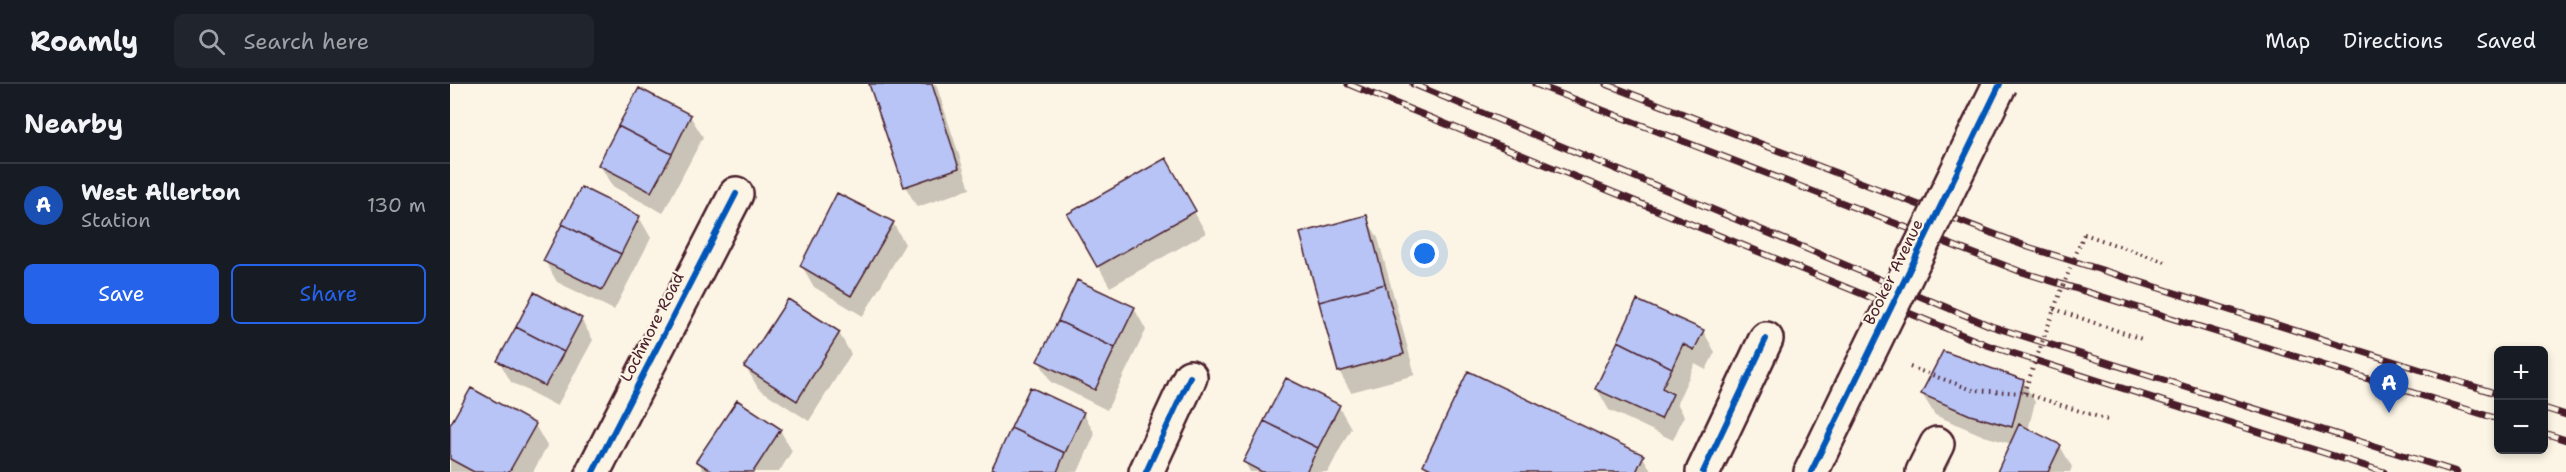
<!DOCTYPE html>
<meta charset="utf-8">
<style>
:root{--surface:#171b24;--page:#20242c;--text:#f1f3f6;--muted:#9ea1a6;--line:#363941;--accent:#2563eb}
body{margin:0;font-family:"Shantell Sans",sans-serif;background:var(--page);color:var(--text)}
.controls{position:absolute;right:18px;bottom:18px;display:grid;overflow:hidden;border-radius:9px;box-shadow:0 3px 9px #0003}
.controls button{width:54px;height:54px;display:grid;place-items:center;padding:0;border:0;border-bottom:2px solid var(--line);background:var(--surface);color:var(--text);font:30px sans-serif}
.you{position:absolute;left:975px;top:170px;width:21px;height:21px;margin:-15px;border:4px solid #fff;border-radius:50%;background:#1a73e8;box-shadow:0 0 0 9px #1a73e833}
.badge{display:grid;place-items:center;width:39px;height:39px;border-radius:50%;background:var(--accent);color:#fff;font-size:20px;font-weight:700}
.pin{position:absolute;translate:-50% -50px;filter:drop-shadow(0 2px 3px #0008)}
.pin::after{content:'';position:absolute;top:32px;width:21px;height:18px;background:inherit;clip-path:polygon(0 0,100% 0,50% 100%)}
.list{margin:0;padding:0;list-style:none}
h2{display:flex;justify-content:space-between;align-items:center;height:78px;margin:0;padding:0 24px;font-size:26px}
h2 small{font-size:20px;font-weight:400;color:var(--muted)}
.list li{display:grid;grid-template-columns:39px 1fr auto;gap:18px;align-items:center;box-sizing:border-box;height:84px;padding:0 24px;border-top:2px solid var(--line)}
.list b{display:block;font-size:22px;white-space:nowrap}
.list p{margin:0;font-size:20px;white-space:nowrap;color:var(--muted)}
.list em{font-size:20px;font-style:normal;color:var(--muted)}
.actions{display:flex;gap:12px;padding:18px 24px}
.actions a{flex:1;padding:14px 0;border:2px solid var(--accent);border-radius:9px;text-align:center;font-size:21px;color:var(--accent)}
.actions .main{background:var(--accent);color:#fff}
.icon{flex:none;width:33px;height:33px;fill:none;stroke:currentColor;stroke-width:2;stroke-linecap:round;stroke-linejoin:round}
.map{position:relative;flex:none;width:2116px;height:388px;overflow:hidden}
header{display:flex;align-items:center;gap:36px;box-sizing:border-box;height:84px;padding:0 30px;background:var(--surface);border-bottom:2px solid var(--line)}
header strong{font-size:28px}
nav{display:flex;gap:33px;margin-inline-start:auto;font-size:21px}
.search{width:420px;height:54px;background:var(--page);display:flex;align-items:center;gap:15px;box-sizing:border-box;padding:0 21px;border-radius:9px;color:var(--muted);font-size:22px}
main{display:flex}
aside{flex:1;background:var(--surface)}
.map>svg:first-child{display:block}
.shadow{fill:#0003}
.building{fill:#b7c4f5;stroke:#4a1f2b;stroke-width:1.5}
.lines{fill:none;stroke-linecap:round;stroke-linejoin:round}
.street-casing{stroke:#4a1f2b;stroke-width:38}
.path{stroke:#4a1f2b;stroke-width:4;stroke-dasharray:1.5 4.5;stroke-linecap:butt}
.street{stroke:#fcf5e5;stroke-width:33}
.rail-casing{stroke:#4a1f2b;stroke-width:7}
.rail{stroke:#fcf5e5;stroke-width:4.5;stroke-dasharray:14;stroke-linecap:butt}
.street-bridge-casing{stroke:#4a1f2b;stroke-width:38;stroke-linecap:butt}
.path-bridge{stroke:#4a1f2b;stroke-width:4;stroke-dasharray:1.5 4.5;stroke-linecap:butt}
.street-bridge{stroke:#fcf5e5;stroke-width:33}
.cycleway-casing{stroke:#fcf5e5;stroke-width:10}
.cycleway{stroke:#0057b8;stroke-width:6}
.labels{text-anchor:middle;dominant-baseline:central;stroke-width:4.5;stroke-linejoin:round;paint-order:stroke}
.street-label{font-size:16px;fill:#4a1f2b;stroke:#fcf5e5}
</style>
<header>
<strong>Roamly</strong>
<div class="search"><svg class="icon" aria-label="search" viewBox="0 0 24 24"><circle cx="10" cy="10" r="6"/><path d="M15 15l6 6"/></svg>Search here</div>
<nav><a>Map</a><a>Directions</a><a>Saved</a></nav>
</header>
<main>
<aside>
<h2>Nearby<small></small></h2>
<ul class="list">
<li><span class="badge" style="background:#1a4fb4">A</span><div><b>West Allerton</b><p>Station</p></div><em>130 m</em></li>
</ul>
<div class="actions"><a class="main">Save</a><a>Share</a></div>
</aside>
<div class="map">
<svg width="2116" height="388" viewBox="0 0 2116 388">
<rect width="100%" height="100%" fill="#fcf5e5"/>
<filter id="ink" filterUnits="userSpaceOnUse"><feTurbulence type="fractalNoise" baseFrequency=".0167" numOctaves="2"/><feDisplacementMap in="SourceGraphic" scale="12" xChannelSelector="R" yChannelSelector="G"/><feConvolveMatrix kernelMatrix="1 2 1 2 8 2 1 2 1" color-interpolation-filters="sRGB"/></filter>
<g filter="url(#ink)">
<path class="shadow" d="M421,0H486L520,105L467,123L455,102Z
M240,32L253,53L213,129L162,102L150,81Z
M715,76L756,149L660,203L619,131Z
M189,133L201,154L164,226L107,198L95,177Z
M916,133L928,154L965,291L901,308L889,287Z
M443,139L455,160L413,232L364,203L352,182Z
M684,224L696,246L657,326L601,298L589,277Z
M131,235L143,256L107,322L61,298L49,277Z
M1253,247L1265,268L1256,286L1245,280L1227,319L1234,332L1223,356L1159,326L1147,305Z
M389,249L401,270L359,337L308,304L296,283Z
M1573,297L1585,318L1578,346L1610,362L1622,383L1620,388H1548L1562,360L1534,352L1485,331L1472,310Z
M889,323L901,344L878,388H800L795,378Z
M633,329L645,350L628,388H545L543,384Z
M85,341L97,362L83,388H0V344Z
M330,346L342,367L329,388H254L248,377Z
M1193,373L1202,388H978L974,381Z"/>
<path class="building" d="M419,0H482L509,84L454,103Z
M189,4L241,31L222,70L168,42Z
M168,42L222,70L201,108L148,81Z
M716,74L746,127L647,183L617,130Z
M131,103L190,132L171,170L112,140Z
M387,109L444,138L401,212L350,182Z
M917,131L935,200L869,218L850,149Z
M112,140L171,170L152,206L93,177Z
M627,196L685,223L665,264L608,237Z
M935,200L954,270L888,288L869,218Z
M84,208L132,234L114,268L66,243Z
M338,215L390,248L347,317L294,283Z
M1187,216L1254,246L1244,266L1233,260L1222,284L1168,257Z
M608,237L665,264L645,306L587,277Z
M66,243L114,268L95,302L47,277Z
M1168,257L1222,284L1212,304L1223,310L1211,335L1145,305Z
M1493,267L1574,296L1562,343L1520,331L1471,310Z
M1018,287L1194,371L1186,388H987L973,381Z
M836,294L890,321L868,364L814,337Z
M580,303L634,328L615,369L561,344Z
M21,304L86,340L59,388H24L0,375V341Z
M287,316L331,345L303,388H263L246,377Z
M814,337L868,364L856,388H812L793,378Z
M1569,340L1611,361L1598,388H1547Z
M561,344L615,369L607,388H549L542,384Z"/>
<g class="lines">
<g class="street-casing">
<path id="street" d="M143,388L286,110
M696,388L740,293
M1253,388L1316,255
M1361,388L1403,301
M1473,388L1487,360"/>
</g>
<path class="path" d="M1634,150L1718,179
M1604,225L1692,255
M1460,283L1523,306L1574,309L1658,336"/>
<use href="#street" class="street"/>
<g class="rail-casing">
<path id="rail" d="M898,0L1537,261L1934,388
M963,0L1541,242L2007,388
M1085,0L1569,187L2048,335
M1156,0L1578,163L2048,310
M2094,324L2116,331
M2094,349L2116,356"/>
</g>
<use href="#rail" class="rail"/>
<g class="street-bridge-casing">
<path id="street-bridge" d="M1403,301L1550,0"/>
</g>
<path class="path-bridge" d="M1574,309L1607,217L1634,150"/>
<use href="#street-bridge" class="street-bridge"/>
<g class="cycleway-casing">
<path id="cycleway" d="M143,388L286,110
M696,388L740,293
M1253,388L1316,255
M1361,388L1550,0"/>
</g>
<use href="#cycleway" class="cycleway"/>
</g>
</g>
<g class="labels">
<g class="street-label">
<text transform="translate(1443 188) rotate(-64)">Booker Avenue</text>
<text transform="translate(202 243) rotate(-63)">Lochmore Road</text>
</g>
</g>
</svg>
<div class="controls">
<button>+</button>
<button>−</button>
</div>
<div class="you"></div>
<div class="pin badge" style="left:1939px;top:329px;background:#1a4fb4">A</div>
</div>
</main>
